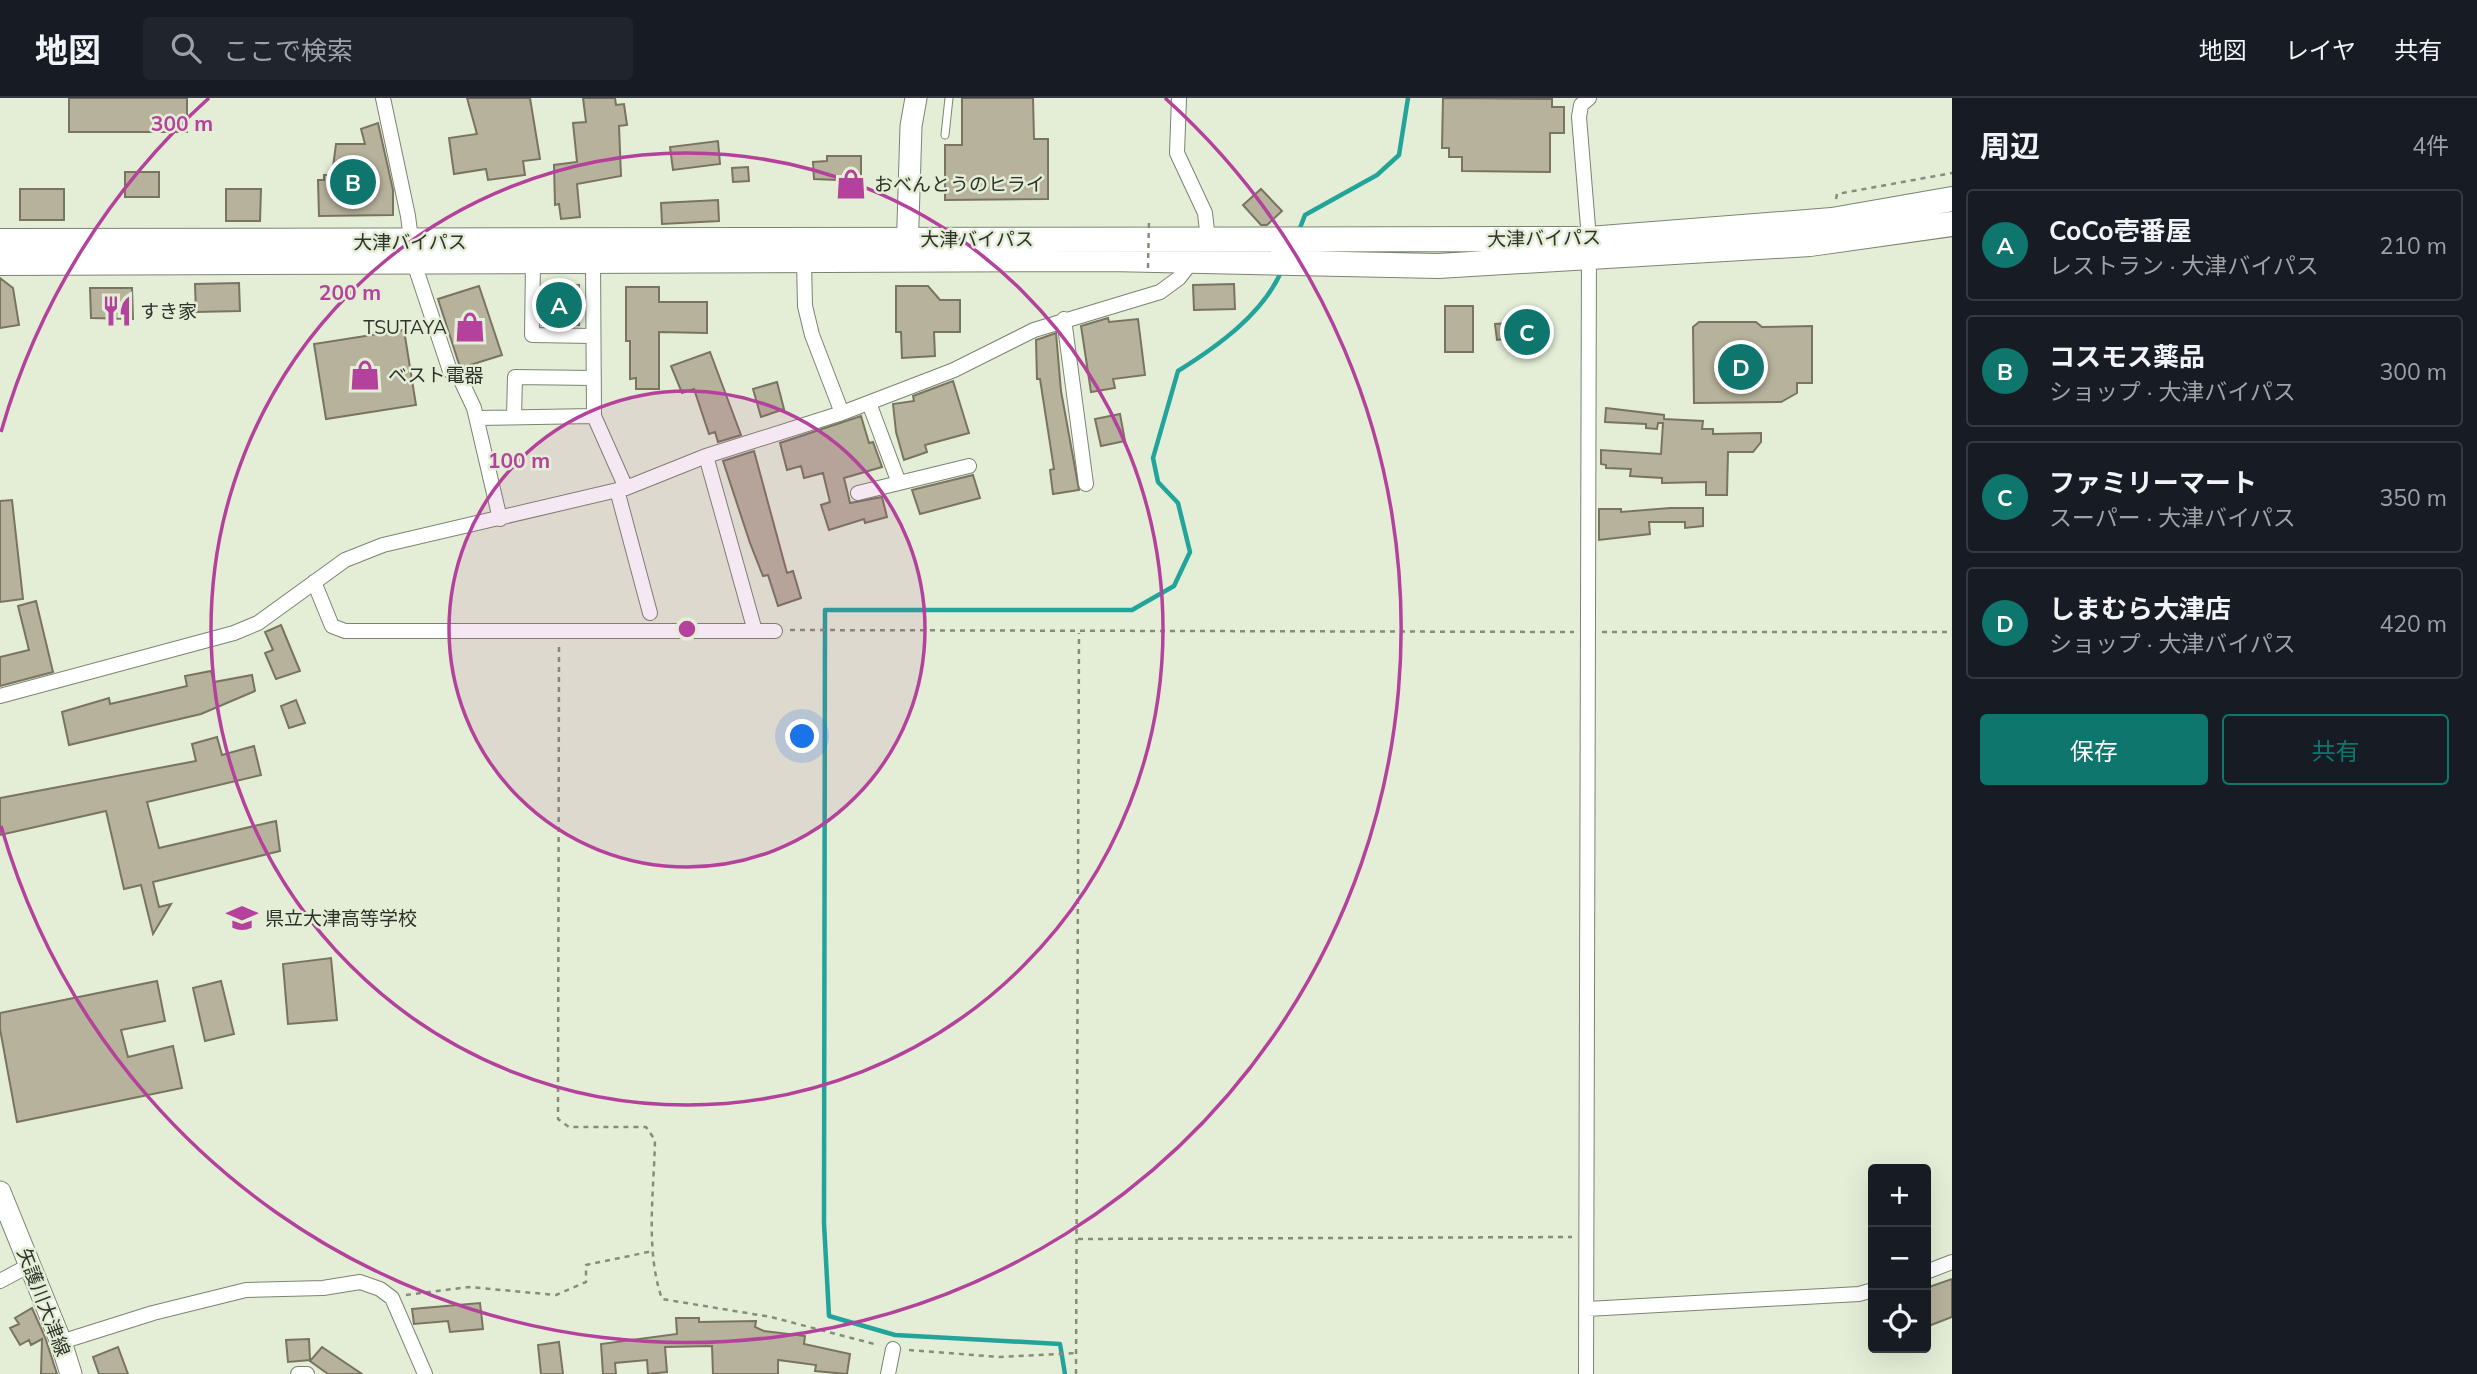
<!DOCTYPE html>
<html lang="ja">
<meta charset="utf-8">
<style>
:root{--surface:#171b24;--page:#20242c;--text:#f1f3f6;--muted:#9ea1a6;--line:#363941;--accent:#0f766e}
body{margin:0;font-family:Mulish,"Noto Sans JP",sans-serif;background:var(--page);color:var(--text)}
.controls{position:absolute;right:21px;bottom:21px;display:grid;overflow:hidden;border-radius:7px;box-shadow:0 7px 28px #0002}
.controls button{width:63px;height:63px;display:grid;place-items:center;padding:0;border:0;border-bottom:2px solid var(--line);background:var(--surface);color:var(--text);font:35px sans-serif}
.you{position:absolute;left:803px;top:639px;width:24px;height:24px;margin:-18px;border:5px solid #fff;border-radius:50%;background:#1a73e8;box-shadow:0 0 0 10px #1a73e833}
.badge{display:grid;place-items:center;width:46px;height:46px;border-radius:50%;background:var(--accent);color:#fff;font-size:23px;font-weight:700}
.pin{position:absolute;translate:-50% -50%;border:4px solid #fff;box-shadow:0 2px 7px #0006}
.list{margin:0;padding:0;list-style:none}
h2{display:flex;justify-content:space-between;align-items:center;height:91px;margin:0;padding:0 28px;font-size:30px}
h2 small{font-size:23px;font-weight:400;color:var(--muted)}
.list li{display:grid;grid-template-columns:46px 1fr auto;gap:21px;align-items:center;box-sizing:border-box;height:112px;margin:0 14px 14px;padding:0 14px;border:2px solid var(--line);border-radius:7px}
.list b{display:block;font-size:26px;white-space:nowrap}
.list p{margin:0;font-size:23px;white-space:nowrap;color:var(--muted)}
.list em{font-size:23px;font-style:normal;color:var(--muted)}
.actions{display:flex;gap:14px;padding:21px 28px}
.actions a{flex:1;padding:16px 0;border:2px solid var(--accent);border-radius:7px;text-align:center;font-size:24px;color:var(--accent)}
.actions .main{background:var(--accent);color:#fff}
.icon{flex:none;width:38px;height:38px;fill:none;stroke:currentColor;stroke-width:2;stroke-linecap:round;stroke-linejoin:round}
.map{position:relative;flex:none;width:1952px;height:1276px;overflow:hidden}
header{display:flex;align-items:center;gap:42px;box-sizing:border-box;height:98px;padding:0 35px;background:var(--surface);border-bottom:2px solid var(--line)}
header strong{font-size:33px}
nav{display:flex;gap:38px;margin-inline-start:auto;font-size:24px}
.search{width:490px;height:63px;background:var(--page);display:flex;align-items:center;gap:18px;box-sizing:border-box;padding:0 24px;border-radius:7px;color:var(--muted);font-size:26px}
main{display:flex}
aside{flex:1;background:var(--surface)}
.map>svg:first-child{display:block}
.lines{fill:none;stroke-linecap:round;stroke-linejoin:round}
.stream{stroke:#23a49b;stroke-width:4.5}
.building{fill:#b7b29b;stroke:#79745f;stroke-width:2}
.service-casing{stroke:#7b8470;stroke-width:9}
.minor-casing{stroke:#7b8470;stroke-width:16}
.secondary-casing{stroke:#7b8470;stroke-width:23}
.trunk-casing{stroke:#7b8470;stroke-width:26}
.path{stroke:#858c7c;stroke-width:2.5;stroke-dasharray:5 5;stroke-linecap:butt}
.service{stroke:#fff;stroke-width:7}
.minor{stroke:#fff;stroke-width:14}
.secondary{stroke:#fff;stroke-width:21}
.trunk{stroke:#fff;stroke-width:24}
.path-bridge{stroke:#858c7c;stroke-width:2.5;stroke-dasharray:5 5;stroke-linecap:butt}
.ring{fill:none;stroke:#b4419b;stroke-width:3.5}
.labels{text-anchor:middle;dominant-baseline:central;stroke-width:5;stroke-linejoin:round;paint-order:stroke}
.poi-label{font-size:19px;fill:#2e3229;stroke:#e4eed7;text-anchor:start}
.street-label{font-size:19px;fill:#2e3229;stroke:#e4eed7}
.centre{fill:#b4419b;stroke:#e4eed7;stroke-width:3.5}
.ring-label{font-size:21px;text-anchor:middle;font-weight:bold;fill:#b4419b;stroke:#e4eed7;stroke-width:5;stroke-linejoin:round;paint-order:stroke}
</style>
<header>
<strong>地図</strong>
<div class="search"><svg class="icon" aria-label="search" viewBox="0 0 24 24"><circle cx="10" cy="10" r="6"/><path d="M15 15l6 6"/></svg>ここで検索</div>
<nav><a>地図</a><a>レイヤ</a><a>共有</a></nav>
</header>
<main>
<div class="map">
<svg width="1952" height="1276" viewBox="0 0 1952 1276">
<rect width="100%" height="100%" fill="#e4eed7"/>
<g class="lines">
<path class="stream" d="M1298,135L1305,117L1377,77L1399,57L1408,0
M1065,1276L1060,1246L895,1237L829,1218L824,1125L825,512H1132L1174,488L1190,454L1178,405L1158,384L1153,360L1178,273C1218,248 1263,216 1282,172"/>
</g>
<path class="building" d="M69,0H187V34H69Z
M467,0H530L540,61L523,63L525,77L488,82L486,71L454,76L449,40L477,36Z
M583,0H615L616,7L624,6L627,27L619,28L621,78L577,86L580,119L561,121L559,106L555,107L554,67L577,64L573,25L586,24Z
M962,0H1033L1034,41H1048V101L945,102V47H962Z
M1443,0L1552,1V9H1564V35H1550V74L1462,73V59H1449V50H1442Z
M378,25L393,92V117L319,118L318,82H324V77H332L336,46H365L361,31Z
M718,43L720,66L673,72L670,49Z
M827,58H861V83L814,81L813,64L827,63Z
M748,69L749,83L733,84L732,70Z
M125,74H159V99H125Z
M20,91H64V122H20Z
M226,91H261L260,123H226Z
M1261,91L1282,113L1267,127H1261L1243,107Z
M718,102L719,123L662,126L661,105Z
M0,180L13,190L19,227L0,230Z
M239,185L240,213L196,214L195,186Z
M1234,186L1235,211L1194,212L1193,187Z
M579,187V227H542V188Z
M479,188L502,257L464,269L459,266L438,201Z
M896,188H928L940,202H960V234H934L935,258L902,260L901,234H896Z
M626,189H659V204H707V235L659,234V291H636V280L630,281V243H626Z
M90,190H132L133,221L91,220Z
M1445,208H1473V254H1445Z
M1108,220L1109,224L1138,221L1145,277L1113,281L1115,290L1091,294L1081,228Z
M1699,224H1756L1762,229L1812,228V285H1797V295L1781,304L1694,305L1693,229Z
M1511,225L1513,240L1497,242L1495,226Z
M404,232L416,307L326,321L314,246Z
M1056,235L1061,293L1079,392L1053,396L1050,372L1054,371L1040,281H1037L1036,242Z
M710,254L741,337L718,344L715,334L709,336L694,291L682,295L671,268Z
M953,283L969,335L925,347L927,354L904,362L896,334L893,306L914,303L913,298Z
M777,284L784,311L761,319L753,291Z
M1606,310L1664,317V321L1703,323L1702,331H1713V336L1761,335V344L1753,354H1728L1727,397H1706V384L1662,385V380L1630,378L1631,371L1606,370V367L1601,366V352L1661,356L1663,325H1658L1657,331L1646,330V326L1605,324Z
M1120,316L1125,343L1101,348L1095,321Z
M861,318L869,345L873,344L882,369L844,380L850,405L882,399L887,419L865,425L864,421L829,432L821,407L830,404L823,375L804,380L801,368L787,372L780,345Z
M754,353L787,475L793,473L801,500L778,508L768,477L763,478L750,445L723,363Z
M973,377L980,400L920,416L912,392Z
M12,402L23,501L0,504V403Z
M1670,410H1703V428L1685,430V424H1649L1650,436L1599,442V411H1621V414Z
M36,503L53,574L0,588V559L29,552L18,508Z
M281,527L300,573L276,581L265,555L273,552L265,534Z
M211,573L214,584L252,577L255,593L201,616L69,647L62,614L109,600L110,606L187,588L185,578Z
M296,602L305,625L289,630L281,608Z
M217,639L222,657L254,648L261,677L147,704L159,750L276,723L280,753L153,784L159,809L171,806L153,836L141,787L124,791L106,713L0,737V700L196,663L192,646Z
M331,860L337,922L288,926L283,866Z
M157,883L165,923L121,932L128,959L173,948L182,990L17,1024L0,931V915Z
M221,883L234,936L205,943L193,890Z
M1952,1181V1219L1926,1229V1190Z
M480,1205L483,1231L450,1234L448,1223L414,1226L412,1211Z
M32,1210L45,1239L57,1276H41L42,1241L31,1247L29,1242L20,1247L10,1230L19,1226L15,1220Z
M676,1220H699V1224L756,1223L755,1229L764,1233L805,1238L804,1246L850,1256L847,1276L815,1273L816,1267L778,1262V1276H713L712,1248L665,1249L667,1274L648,1276L647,1262L615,1265L616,1276H603L601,1246L677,1236Z
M309,1241L310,1262L288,1264L286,1242Z
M559,1244L563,1276H541L538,1247Z
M118,1249L128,1276H99L93,1259Z
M322,1249L362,1276H328L310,1263Z"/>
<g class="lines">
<g class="service-casing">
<path id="service" d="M945,37L949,0"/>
</g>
<g class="minor-casing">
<path id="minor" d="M383,0L408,118L414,165L450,273L458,276L474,310L500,421
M1179,0L1177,55L1205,115L1208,142L1205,145
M804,163L805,208L812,237L842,315
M533,164L532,237L593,238
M593,164L594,318
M1064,221L1086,386
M869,305L899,385L969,368
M514,319L515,279L594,280
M477,320L594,318L626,390
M706,358L755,533
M617,392L650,515
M858,395L899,385
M314,484L332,528L345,533H775
M0,598L234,535L258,525L345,462L383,447L626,390L706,358L842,315L954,272L1034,232L1160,194L1179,180L1193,162
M1926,1174L1952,1164
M0,1183L30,1167
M1587,1211L1859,1196L1873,1192
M61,1244L153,1215L246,1192L323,1190L360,1184L380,1191L392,1200L425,1276
M298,1276H307
M888,1276L893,1251
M1586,1276L1589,141L1579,19L1581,7L1589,0"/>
</g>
<g class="secondary-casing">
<path id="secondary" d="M907,158L911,28L916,0
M0,1094L61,1244L71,1276"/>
</g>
<g class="trunk-casing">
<path id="trunk" d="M0,143L1589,141L1832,122L1952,101
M0,165L1109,161L1438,168L1810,146L1952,126"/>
</g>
<path class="path" d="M1836,101L1837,96L1952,75
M790,532L1574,534
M1602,534H1952
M559,549L558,1021L569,1029H646L655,1042C654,1093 645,1152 662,1201L771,1219L878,1247
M1078,1141L1572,1139
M406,1197L469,1189L556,1197L586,1184V1167L653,1153
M909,1252L999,1259L1076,1255
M1076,1276L1079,535"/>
<use href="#service" class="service"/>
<use href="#minor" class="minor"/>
<use href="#secondary" class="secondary"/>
<use href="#trunk" class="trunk"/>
<path class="path-bridge" d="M1148,170L1149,121"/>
</g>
<circle cx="687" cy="531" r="238" fill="#b4419b" fill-opacity=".12"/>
<g class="ring">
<circle cx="687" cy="531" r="238"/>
<circle cx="687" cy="531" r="476"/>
<path d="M1 334A714 714 0 0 1 209 0M1165 0A714 714 0 1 1 1 728"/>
</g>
<defs>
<g id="shop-bare" transform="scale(2.415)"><path d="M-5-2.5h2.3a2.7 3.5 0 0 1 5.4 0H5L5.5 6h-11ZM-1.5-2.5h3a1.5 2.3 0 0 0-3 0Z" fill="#b4419b" stroke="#e4eed7" stroke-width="2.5" paint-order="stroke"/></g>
<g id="restaurant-bare" transform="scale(2.415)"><path d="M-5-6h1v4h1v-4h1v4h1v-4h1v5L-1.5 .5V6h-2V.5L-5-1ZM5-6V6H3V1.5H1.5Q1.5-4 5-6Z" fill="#b4419b" stroke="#e4eed7" stroke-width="2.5" paint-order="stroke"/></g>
<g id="school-bare" transform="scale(2.415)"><path d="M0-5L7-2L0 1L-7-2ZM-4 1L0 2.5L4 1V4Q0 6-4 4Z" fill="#b4419b" stroke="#e4eed7" stroke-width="2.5" paint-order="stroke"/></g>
</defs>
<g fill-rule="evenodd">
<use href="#shop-bare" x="851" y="86"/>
<use href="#restaurant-bare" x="117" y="213"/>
<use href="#shop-bare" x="470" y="229"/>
<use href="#shop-bare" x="365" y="277"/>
<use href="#school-bare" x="242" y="820"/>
</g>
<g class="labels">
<g class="poi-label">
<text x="874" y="86">おべんとうのヒライ</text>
<text x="140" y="213">すき家</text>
<text x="447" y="229" text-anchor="end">TSUTAYA</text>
<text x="388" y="277">ベスト電器</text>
<text x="265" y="820">県立大津高等学校</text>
</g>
<g class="street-label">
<text transform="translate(1544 140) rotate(-1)">大津バイパス</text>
<text x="977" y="141">大津バイパス</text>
<text x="410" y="144">大津バイパス</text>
<text transform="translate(44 1204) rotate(69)">矢護川大津線</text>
</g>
</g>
<circle cx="687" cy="531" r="10" class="centre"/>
<g class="ring-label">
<text x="182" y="33">300 m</text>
<text x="350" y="202">200 m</text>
<text x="519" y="370">100 m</text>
</g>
</svg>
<div class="controls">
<button>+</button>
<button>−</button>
<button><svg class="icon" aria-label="locate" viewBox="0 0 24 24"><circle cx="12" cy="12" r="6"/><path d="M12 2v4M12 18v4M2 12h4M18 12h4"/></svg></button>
</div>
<div class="you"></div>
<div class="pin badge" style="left:559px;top:207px">A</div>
<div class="pin badge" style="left:353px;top:84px">B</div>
<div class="pin badge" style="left:1527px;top:234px">C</div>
<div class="pin badge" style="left:1741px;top:269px">D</div>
</div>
<aside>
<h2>周辺<small>4件</small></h2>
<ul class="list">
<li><span class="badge">A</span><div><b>CoCo壱番屋</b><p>レストラン · 大津バイパス</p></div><em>210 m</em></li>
<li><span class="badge">B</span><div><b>コスモス薬品</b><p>ショップ · 大津バイパス</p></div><em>300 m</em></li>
<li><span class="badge">C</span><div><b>ファミリーマート</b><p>スーパー · 大津バイパス</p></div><em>350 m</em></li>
<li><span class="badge">D</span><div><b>しまむら大津店</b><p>ショップ · 大津バイパス</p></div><em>420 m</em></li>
</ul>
<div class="actions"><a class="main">保存</a><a>共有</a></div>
</aside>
</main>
